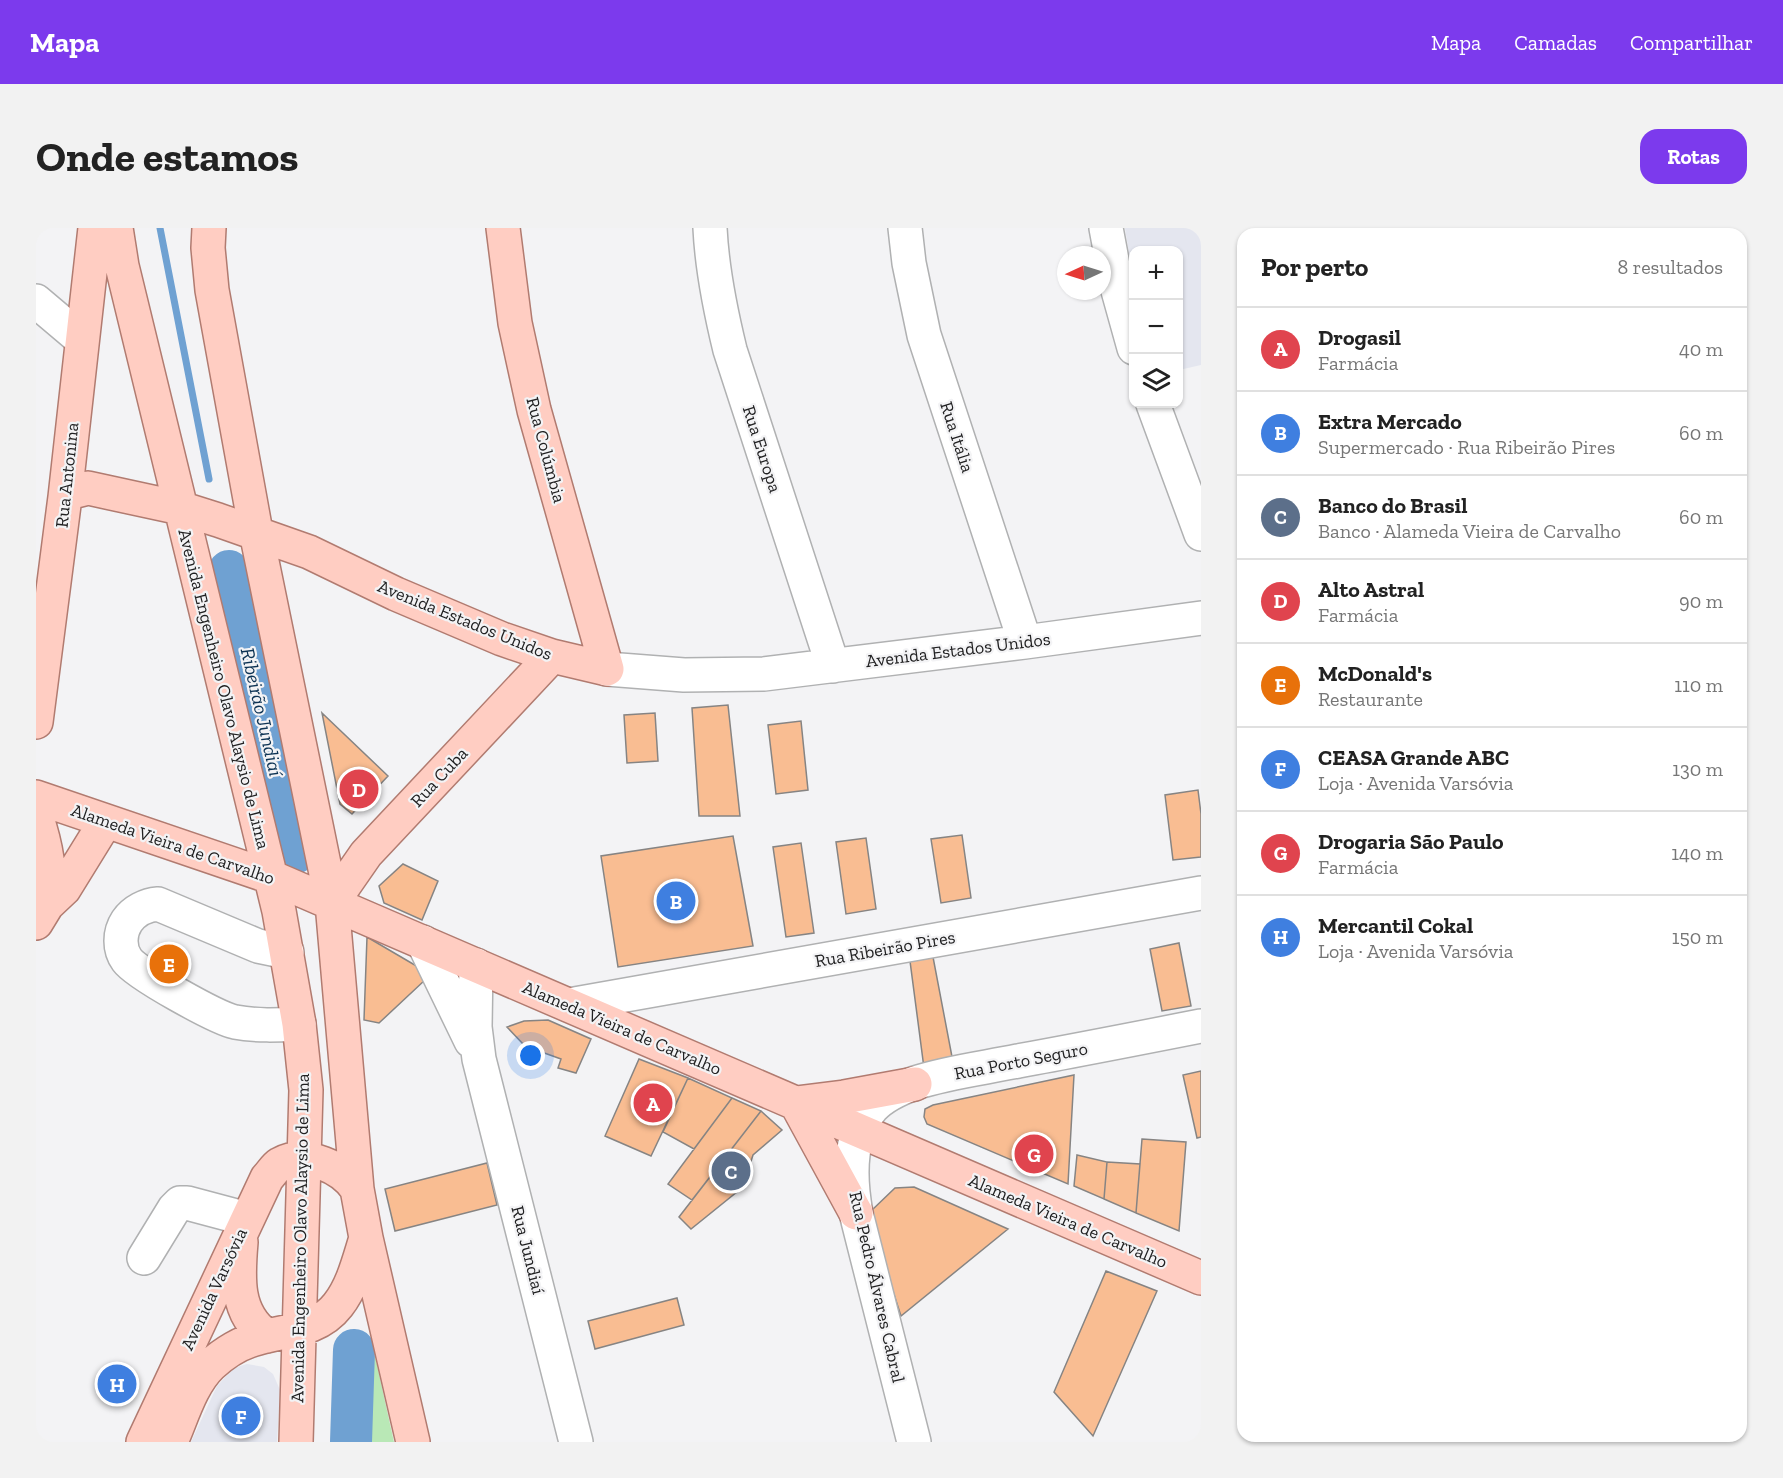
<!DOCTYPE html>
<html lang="pt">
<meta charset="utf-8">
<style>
:root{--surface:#fff;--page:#f2f2f2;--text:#222;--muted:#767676;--line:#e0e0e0;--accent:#7c3aed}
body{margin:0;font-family:"Zilla Slab",serif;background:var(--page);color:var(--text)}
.controls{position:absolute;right:18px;top:18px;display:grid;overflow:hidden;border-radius:12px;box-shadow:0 2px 4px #0004}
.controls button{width:54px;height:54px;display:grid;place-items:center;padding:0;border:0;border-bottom:2px solid var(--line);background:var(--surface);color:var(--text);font:30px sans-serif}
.compass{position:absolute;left:1021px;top:18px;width:54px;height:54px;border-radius:50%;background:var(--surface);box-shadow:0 2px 4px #0004;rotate:266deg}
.you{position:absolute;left:495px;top:828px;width:21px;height:21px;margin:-15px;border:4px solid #fff;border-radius:50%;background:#1a73e8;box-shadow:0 0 0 9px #1a73e833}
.badge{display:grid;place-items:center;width:39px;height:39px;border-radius:50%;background:var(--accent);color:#fff;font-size:20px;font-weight:700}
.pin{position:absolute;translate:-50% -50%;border:3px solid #fff;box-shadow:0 2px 6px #0006}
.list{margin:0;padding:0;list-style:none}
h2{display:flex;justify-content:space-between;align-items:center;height:78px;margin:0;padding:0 24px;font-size:26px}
h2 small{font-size:20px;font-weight:400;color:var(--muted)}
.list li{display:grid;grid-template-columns:39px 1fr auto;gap:18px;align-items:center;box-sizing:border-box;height:84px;padding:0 24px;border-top:2px solid var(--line)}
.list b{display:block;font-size:22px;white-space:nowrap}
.list p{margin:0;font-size:20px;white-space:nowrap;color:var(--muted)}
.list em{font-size:20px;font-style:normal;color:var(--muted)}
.icon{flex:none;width:33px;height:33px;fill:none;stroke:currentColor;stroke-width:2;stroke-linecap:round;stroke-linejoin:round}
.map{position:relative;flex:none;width:1165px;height:1214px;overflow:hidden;border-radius:18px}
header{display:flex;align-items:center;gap:36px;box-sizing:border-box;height:84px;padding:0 30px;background:var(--accent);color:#fff}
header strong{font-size:28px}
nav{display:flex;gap:33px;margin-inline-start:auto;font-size:21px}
.intro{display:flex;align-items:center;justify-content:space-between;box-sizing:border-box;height:144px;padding:0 36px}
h1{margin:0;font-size:42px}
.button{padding:15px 27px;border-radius:18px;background:var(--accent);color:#fff;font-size:21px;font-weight:700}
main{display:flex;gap:36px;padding:0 36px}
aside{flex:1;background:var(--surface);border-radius:18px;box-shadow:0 2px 4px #0004}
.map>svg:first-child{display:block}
.built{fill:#e4e6ef}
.green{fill:#b9e8b6}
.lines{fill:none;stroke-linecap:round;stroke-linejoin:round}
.stream{stroke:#6fa1d2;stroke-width:7}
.river{stroke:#6fa1d2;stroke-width:42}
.building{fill:#f9bd92;stroke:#868483;stroke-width:1.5}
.minor-casing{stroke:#b0b1b2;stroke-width:36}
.major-casing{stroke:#b17b70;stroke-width:36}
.minor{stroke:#fff;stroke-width:33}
.major{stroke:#ffcdc2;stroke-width:33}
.labels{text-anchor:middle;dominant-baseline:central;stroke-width:4.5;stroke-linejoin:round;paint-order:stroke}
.street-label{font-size:18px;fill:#212122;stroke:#f3f3f5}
.water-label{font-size:20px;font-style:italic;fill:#0d3354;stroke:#f3f3f5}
</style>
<header>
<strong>Mapa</strong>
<nav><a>Mapa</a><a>Camadas</a><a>Compartilhar</a></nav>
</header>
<div class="intro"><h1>Onde estamos</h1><a class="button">Rotas</a></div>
<main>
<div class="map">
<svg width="1165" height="1214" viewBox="0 0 1165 1214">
<rect width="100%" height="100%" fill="#f3f3f5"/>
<path class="built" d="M1089,0H1165V137L1143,142L1142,22H1098L1097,51Z
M211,1136L228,1139L237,1146L244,1162L241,1214H155L181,1158L198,1140Z"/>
<path class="green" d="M339,1128L358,1214H326L330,1131Z"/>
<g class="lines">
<path class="stream" d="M124,0L173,251"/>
<path class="river" d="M193,343L259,625
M315,1214L318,1122"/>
</g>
<path class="building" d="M692,477L704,588H663L656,480Z
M286,485L352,548L316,586L304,576Z
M619,485L622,533L591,535L588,487Z
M765,493L772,562L740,566L732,497Z
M1162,562L1165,586V629L1137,632L1129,567Z
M926,607L935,670L905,675L895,611Z
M697,608L717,718L582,739L565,628Z
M830,610L840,681L810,686L800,614Z
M765,615L778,705L750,709L737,619Z
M367,636L402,653L386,692L348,675L343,658Z
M331,709L389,743V752L343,795L328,792Z
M1143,715L1155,778L1126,783L1114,721Z
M897,729L917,834L888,840L874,733Z
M512,792L555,811L540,845L522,840L525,831L489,818L471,799L488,793Z
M603,831L652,850L615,928L569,908Z
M1165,843V909L1161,910L1147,847Z
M1038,847L1032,956L891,896L888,889L889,881L897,877Z
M652,850L696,870L658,921L627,904Z
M696,870L725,883L656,972L632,956Z
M725,883L746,902L717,927L707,959L655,1001L643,989Z
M1106,911L1150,914L1143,1003L1100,985Z
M1041,927L1071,934L1068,971L1038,958Z
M1071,934L1104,936L1100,985L1068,971Z
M451,935L461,977L359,1003L349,961Z
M878,959L972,1001L865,1088L835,996L836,982L859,960Z
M1070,1043L1121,1063L1057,1208L1018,1164Z
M641,1070L648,1097L559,1121L552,1093Z"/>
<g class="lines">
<g class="minor-casing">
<path id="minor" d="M674,0C676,42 684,81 694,122L797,438
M869,0L873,35L888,107L989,414
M1070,0L1081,59L1098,120
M0,73L45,111
M1117,176L1165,306
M571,441L648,447L728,446L989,414L1165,390
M387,714L435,813
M251,724L222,718L122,676C110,677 98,683 91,693C83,705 83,721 91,732C101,746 181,790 199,794C220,798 242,797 263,796
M440,737L439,799L443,831L540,1214
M533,777L1165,665
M108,1030L138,981L144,975H151L211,991
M878,1214L820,985C814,952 812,908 836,880C846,869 865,860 879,855C912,844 948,840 982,833C1043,822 1104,810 1165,798"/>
</g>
<g class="major-casing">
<path id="major" d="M80,0L86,38L243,683L263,796L270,862L260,1214
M173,0L172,20L176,62L220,304L296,675L321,961L330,1010L377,1214
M29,269L36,264L52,260L144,280L182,292L273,324L360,366L466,411L516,428L571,441L498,182L479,95L467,0
M0,494L29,269L59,0
M0,569L235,649L1165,1050
M0,587C10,617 16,646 11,677
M296,675L330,626L516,428
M0,695L11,677L28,661L70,593
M820,985L760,875L808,869L879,856
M205,1014C202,1049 199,1086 231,1108
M107,1214L231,950C235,946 239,939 244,936C270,922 307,940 321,961
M135,1214C146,1189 155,1156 175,1137C188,1125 206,1114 223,1110C251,1102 282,1103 302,1077C317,1058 323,1032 330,1010"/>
</g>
<use href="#minor" class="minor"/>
<use href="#major" class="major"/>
</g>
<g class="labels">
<g class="street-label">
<text transform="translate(921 209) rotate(72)">Rua Itália</text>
<text transform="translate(726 221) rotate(72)">Rua Europa</text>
<text transform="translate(510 222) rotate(75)">Rua Colúmbia</text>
<text transform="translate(31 247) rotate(-84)">Rua Antonina</text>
<text transform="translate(429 392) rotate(22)">Avenida Estados Unidos</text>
<text transform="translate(922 422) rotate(-7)">Avenida Estados Unidos</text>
<text transform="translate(188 461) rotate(76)">Avenida Engenheiro Olavo Alaysio de Lima</text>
<text transform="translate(403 549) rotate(-47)">Rua Cuba</text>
<text transform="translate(137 616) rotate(19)">Alameda Vieira de Carvalho</text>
<text transform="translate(849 721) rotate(-10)">Rua Ribeirão Pires</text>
<text transform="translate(586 800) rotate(23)">Alameda Vieira de Carvalho</text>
<text transform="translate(985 833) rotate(-11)">Rua Porto Seguro</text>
<text transform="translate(1032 993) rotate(23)">Alameda Vieira de Carvalho</text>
<text transform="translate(264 1010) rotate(-89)">Avenida Engenheiro Olavo Alaysio de Lima</text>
<text transform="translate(492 1022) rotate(76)">Rua Jundiaí</text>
<text transform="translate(841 1059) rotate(77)">Rua Pedro Álvares Cabral</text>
<text transform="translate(178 1061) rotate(-65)">Avenida Varsóvia</text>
</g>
<g class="water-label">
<text transform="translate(226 484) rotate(77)">Ribeirão Jundiaí</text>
</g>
</g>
</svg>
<div class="controls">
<button>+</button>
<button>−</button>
<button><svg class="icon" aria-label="layers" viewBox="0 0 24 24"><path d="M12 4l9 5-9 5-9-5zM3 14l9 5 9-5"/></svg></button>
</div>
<svg class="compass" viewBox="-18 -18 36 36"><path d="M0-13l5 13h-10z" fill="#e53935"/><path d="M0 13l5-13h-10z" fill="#767676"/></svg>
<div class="you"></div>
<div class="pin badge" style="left:617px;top:875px;background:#e0444e">A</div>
<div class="pin badge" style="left:640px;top:673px;background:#3f7fe0">B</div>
<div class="pin badge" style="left:695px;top:943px;background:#5c6f8a">C</div>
<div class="pin badge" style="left:323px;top:561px;background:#e0444e">D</div>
<div class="pin badge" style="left:133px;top:736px;background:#e8710a">E</div>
<div class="pin badge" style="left:205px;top:1188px;background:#3f7fe0">F</div>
<div class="pin badge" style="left:998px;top:926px;background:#e0444e">G</div>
<div class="pin badge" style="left:81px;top:1156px;background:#3f7fe0">H</div>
</div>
<aside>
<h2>Por perto<small>8 resultados</small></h2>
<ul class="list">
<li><span class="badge" style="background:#e0444e">A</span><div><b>Drogasil</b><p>Farmácia</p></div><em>40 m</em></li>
<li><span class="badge" style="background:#3f7fe0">B</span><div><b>Extra Mercado</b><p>Supermercado · Rua Ribeirão Pires</p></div><em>60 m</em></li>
<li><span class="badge" style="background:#5c6f8a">C</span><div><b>Banco do Brasil</b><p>Banco · Alameda Vieira de Carvalho</p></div><em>60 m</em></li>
<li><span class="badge" style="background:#e0444e">D</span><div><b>Alto Astral</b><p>Farmácia</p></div><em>90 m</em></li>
<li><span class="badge" style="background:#e8710a">E</span><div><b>McDonald's</b><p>Restaurante</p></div><em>110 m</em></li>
<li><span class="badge" style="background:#3f7fe0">F</span><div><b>CEASA Grande ABC</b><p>Loja · Avenida Varsóvia</p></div><em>130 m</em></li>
<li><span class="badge" style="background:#e0444e">G</span><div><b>Drogaria São Paulo</b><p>Farmácia</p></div><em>140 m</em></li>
<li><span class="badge" style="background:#3f7fe0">H</span><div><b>Mercantil Cokal</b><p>Loja · Avenida Varsóvia</p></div><em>150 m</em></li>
</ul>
</aside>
</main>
